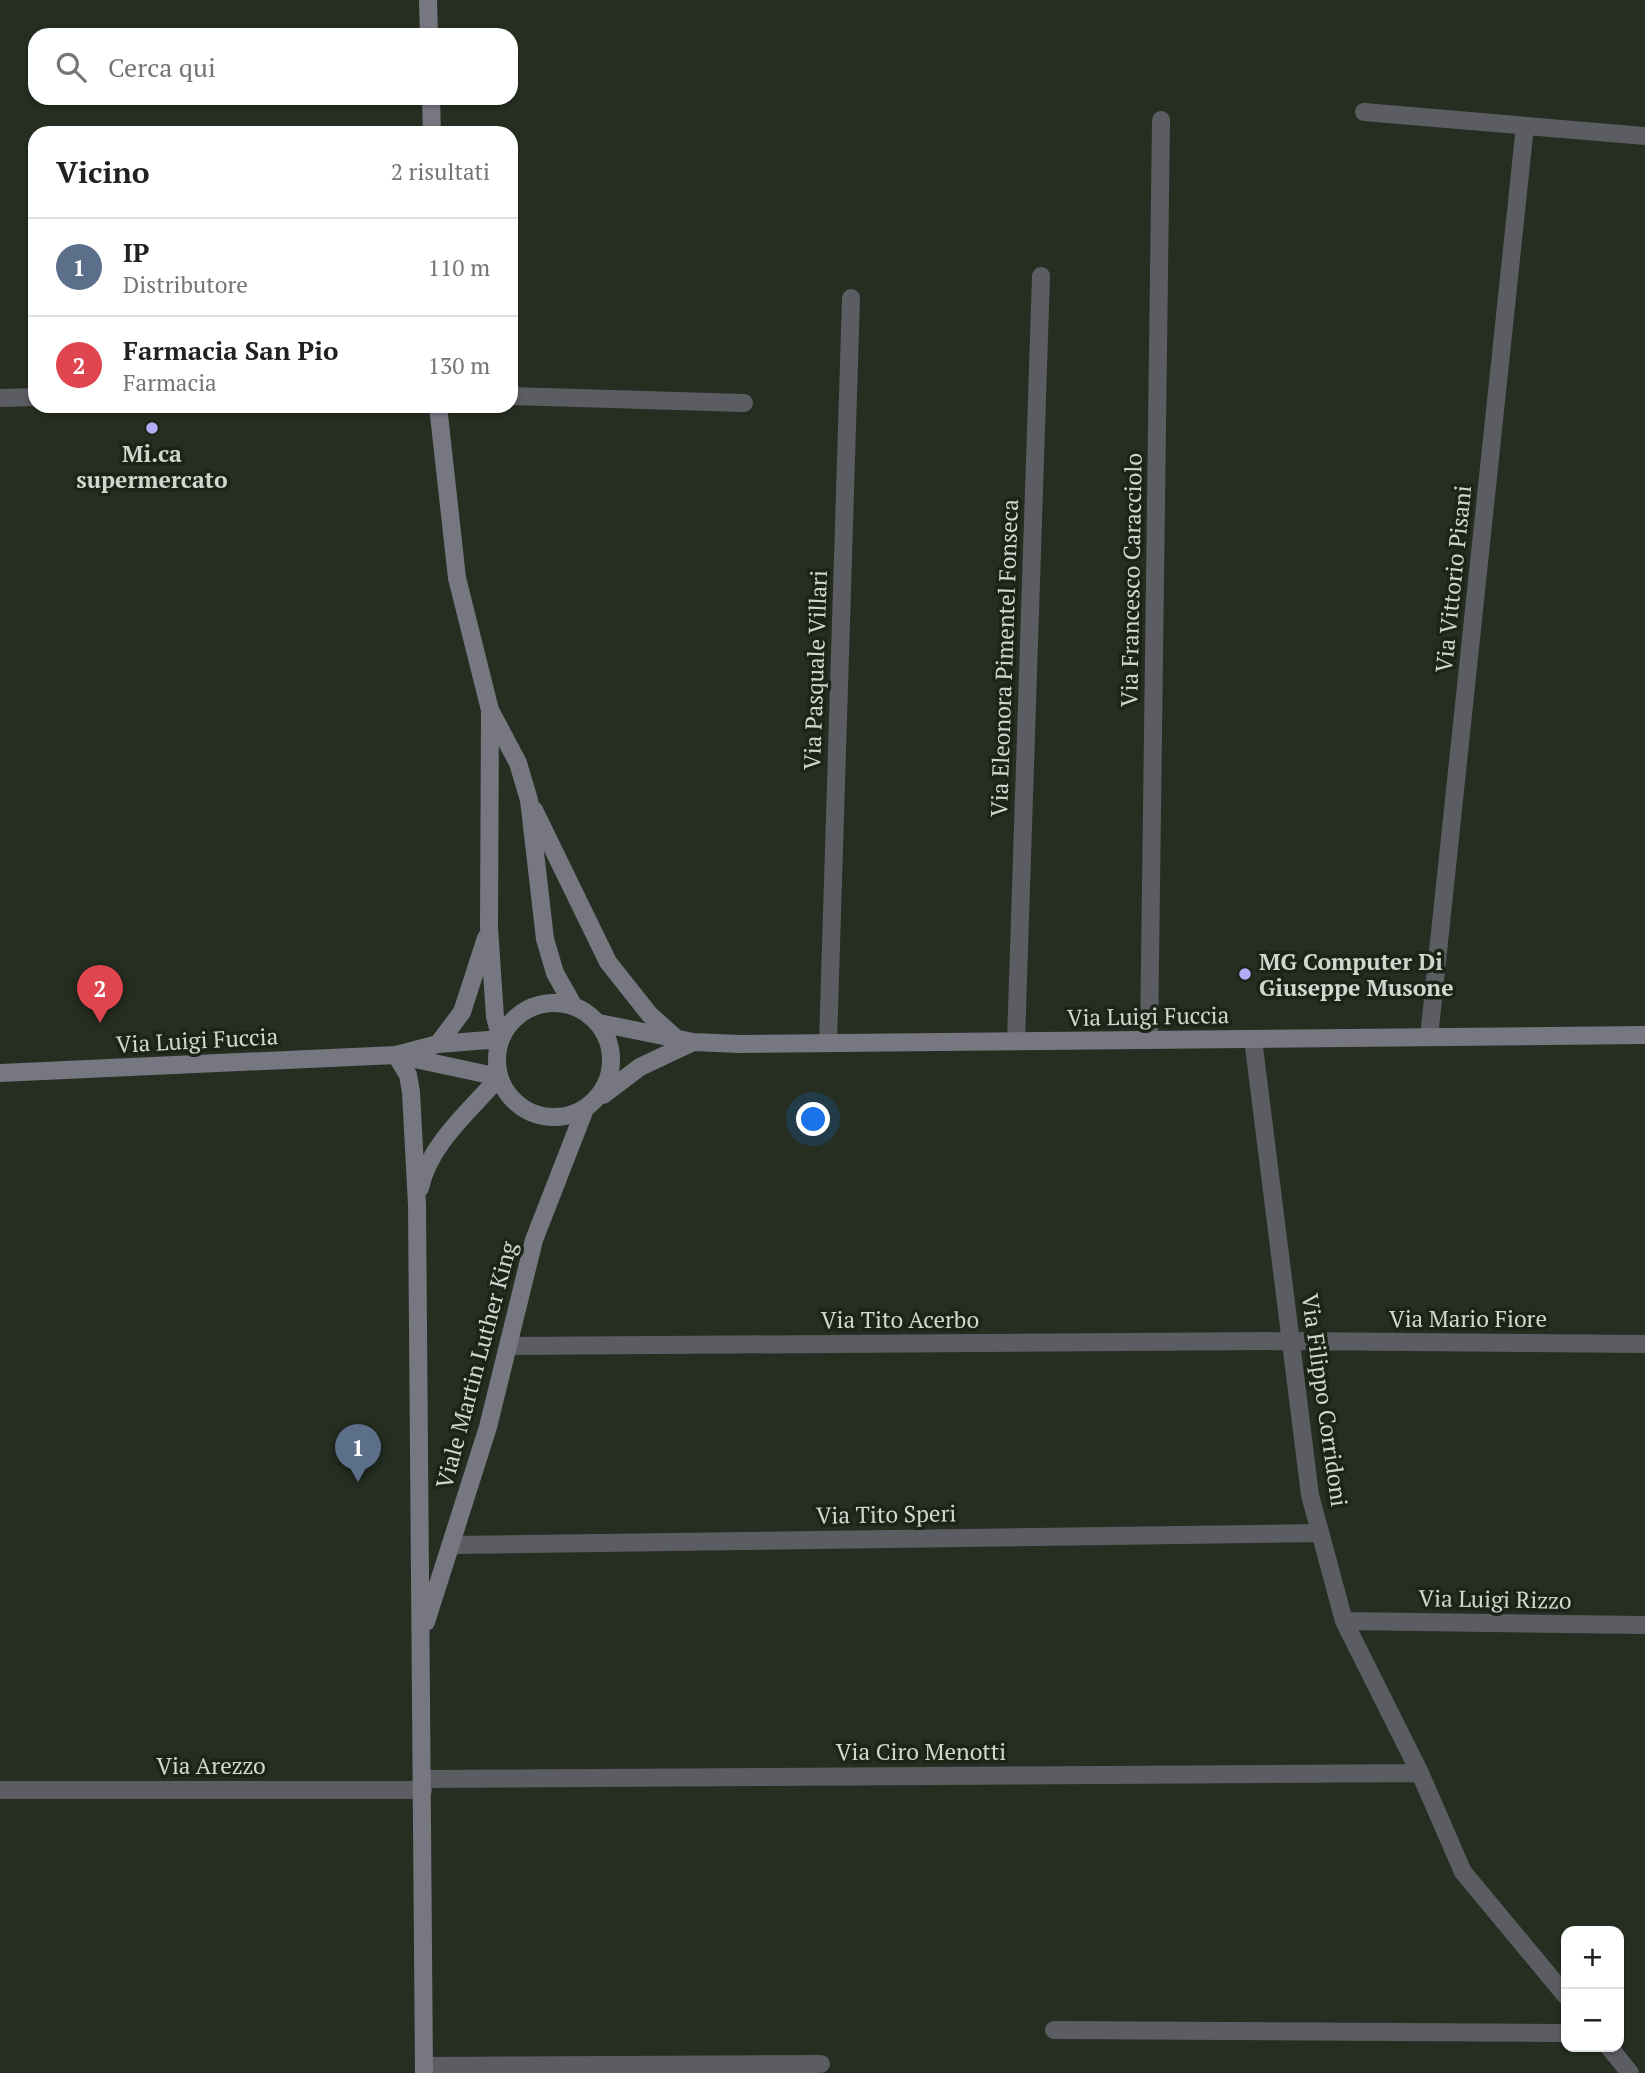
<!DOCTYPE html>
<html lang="it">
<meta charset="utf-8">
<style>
:root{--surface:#fff;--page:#f2f2f2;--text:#202124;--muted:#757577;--line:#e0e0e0;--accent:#2563eb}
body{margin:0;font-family:"PT Serif",serif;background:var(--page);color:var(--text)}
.controls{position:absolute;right:21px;bottom:21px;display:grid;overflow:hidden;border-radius:14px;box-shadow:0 2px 5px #0004}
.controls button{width:63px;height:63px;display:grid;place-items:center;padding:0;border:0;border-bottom:2px solid var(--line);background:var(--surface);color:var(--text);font:35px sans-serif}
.you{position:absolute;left:814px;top:1120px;width:24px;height:24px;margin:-18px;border:5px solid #fff;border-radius:50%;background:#1a73e8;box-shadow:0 0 0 10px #1a73e833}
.badge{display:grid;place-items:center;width:46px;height:46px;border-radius:50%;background:var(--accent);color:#fff;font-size:23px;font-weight:700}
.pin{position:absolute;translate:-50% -58px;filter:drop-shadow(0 2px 4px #0008)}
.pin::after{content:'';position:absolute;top:37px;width:24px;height:21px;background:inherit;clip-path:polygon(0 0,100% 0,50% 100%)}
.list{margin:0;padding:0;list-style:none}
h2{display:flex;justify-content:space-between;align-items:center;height:91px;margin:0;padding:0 28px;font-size:30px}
h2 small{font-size:23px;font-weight:400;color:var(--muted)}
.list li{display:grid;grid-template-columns:46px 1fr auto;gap:21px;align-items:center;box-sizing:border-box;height:98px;padding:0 28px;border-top:2px solid var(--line)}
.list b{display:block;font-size:26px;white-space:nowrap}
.list p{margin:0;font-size:23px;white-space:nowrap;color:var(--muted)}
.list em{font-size:23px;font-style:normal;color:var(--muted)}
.icon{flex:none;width:38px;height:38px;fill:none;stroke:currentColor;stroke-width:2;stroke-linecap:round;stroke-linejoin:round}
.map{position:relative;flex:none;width:1645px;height:2073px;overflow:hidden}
.search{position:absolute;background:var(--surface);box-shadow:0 2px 5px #0004;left:28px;top:28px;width:490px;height:77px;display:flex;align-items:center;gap:18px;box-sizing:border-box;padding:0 24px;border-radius:21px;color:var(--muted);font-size:26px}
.panel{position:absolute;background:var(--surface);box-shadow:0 2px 5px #0004;left:28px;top:126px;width:490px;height:287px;border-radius:21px}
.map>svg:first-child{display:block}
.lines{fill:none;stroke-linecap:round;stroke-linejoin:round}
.street{stroke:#5c5c63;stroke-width:18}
.secondary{stroke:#777782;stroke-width:18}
.poi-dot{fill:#b3adf9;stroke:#1c2418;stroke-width:2.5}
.labels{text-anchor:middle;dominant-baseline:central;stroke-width:7;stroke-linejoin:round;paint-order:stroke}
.poi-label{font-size:23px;font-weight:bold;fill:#d1d7cf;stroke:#1c2418}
.street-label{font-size:23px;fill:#d1d7cf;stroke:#1c2418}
</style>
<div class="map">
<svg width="1645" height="2073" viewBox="0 0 1645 2073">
<rect width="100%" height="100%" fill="#252e21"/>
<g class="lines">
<path class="street" d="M1364,112L1645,136
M511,396L744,403
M0,398L35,397
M1429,1037L1525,126
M1253,1039L1310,1495L1344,1621L1420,1773L1463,1872L1566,1996
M1149,1040L1161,120
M1016,1041L1041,276
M828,1043L851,298
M509,1346L1291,1341L1645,1344
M452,1545L1320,1533
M1344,1621L1645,1625
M422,1779L1420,1773
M0,1790H423
M1054,2030L1566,2033
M1609,2047L1630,2073
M424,2066L821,2064"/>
<path class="secondary" d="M428,0L429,35
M431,98L432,133
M438,406L457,578L490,710L518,763L529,800L545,939L555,973L573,1005
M534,810L608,962L650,1015L677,1039
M497 1060a57 57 0 1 1 114 0a57 57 0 1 1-114 0Z
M599,1023L693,1042L740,1044L1645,1035
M438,1044L462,1012L486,938
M396,1055L408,1075L411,1092L417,1205L424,2073
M401,1056L499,1077C471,1110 429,1144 420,1188
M0,1073L396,1055L438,1044L501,1039L495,1017L489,927L490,710
M603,1095L640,1067L693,1042
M426,1622L488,1427L534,1240L585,1109"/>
</g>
<g class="poi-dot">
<circle cx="152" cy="428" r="7"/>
<circle cx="1245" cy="974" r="7"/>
</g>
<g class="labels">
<g class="poi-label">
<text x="152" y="453">Mi.ca<tspan x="152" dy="26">supermercato</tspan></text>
<text x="1259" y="961" text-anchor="start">MG Computer Di<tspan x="1259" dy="26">Giuseppe Musone</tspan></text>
</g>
<g class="street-label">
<text transform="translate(1453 579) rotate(-84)">Via Vittorio Pisani</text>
<text transform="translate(1131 580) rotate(-89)">Via Francesco Caracciolo</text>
<text transform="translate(1004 658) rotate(-88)">Via Eleonora Pimentel Fonseca</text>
<text transform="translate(815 670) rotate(-88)">Via Pasquale Villari</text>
<text transform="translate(1148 1016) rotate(-1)">Via Luigi Fuccia</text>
<text transform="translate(197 1040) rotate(-3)">Via Luigi Fuccia</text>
<text x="1468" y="1318">Via Mario Fiore</text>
<text x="900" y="1319">Via Tito Acerbo</text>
<text transform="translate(476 1365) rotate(-75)">Viale Martin Luther King</text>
<text transform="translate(1325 1400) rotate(82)">Via Filippo Corridoni</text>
<text transform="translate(886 1514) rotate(-1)">Via Tito Speri</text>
<text transform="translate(1495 1599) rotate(1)">Via Luigi Rizzo</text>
<text x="921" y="1751">Via Ciro Menotti</text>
<text x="211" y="1765">Via Arezzo</text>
</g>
</g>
</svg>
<div class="controls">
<button>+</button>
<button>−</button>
</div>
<div class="you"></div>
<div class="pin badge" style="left:358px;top:1482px;background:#5c6f8a">1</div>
<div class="pin badge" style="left:100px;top:1023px;background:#e0444e">2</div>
<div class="search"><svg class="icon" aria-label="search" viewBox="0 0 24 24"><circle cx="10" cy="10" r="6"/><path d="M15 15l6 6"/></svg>Cerca qui</div>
<section class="panel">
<h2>Vicino<small>2 risultati</small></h2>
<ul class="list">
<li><span class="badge" style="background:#5c6f8a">1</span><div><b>IP</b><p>Distributore</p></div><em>110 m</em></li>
<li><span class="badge" style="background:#e0444e">2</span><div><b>Farmacia San Pio</b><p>Farmacia</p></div><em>130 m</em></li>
</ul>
</section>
</div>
